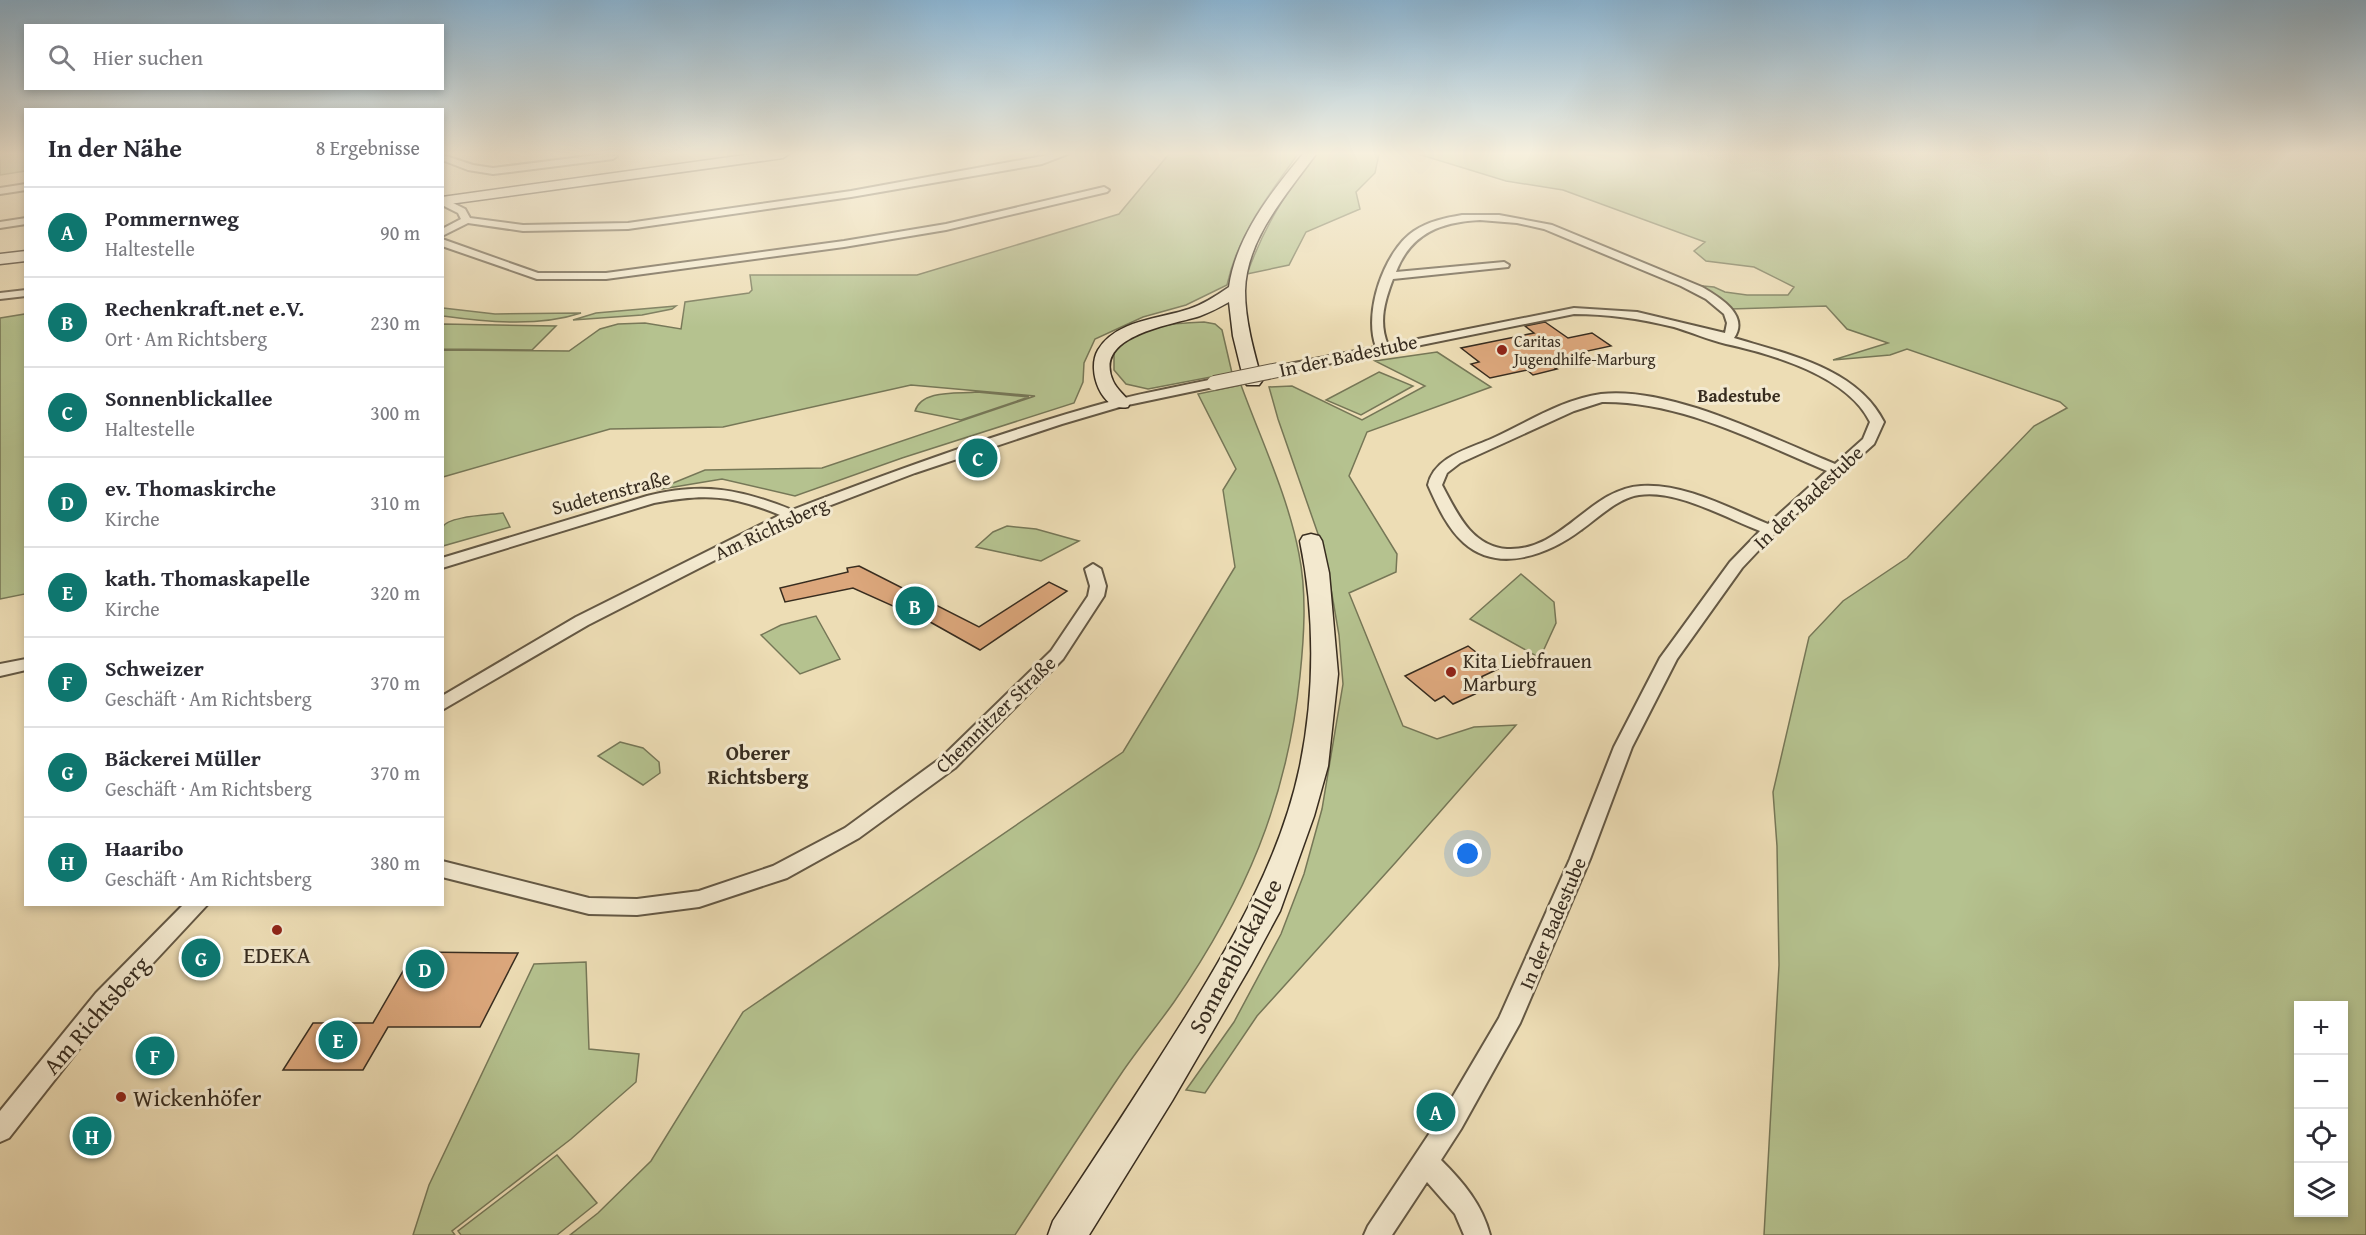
<!DOCTYPE html>
<html lang="de">
<meta charset="utf-8">
<style>
:root{--surface:#fff;--page:#f7f7f7;--text:#2b2b33;--muted:#7c7c81;--line:#e1e1e2;--accent:#0f766e}
body{margin:0;font-family:"Gentium Book Plus",serif;background:var(--page);color:var(--text)}
.controls{position:absolute;right:18px;bottom:18px;display:grid;overflow:hidden;border-radius:0px;box-shadow:0 3px 9px #0003}
.controls button{width:54px;height:54px;display:grid;place-items:center;padding:0;border:0;border-bottom:2px solid var(--line);background:var(--surface);color:var(--text);font:30px sans-serif}
.you{position:absolute;left:1468px;top:854px;width:21px;height:21px;margin:-15px;border:4px solid #fff;border-radius:50%;background:#1a73e8;box-shadow:0 0 0 9px #1a73e833}
.badge{display:grid;place-items:center;width:39px;height:39px;border-radius:50%;background:var(--accent);color:#fff;font-size:20px;font-weight:700}
.pin{position:absolute;translate:-50% -50%;border:3px solid #fff;box-shadow:0 2px 6px #0006}
.list{margin:0;padding:0;list-style:none}
h2{display:flex;justify-content:space-between;align-items:center;height:78px;margin:0;padding:0 24px;font-size:26px}
h2 small{font-size:20px;font-weight:400;color:var(--muted)}
.list li{display:grid;grid-template-columns:39px 1fr auto;gap:18px;align-items:center;box-sizing:border-box;height:90px;padding:0 24px;border-top:2px solid var(--line)}
.list b{display:block;font-size:22px;white-space:nowrap}
.list p{margin:0;font-size:20px;white-space:nowrap;color:var(--muted)}
.list em{font-size:20px;font-style:normal;color:var(--muted)}
.icon{flex:none;width:33px;height:33px;fill:none;stroke:currentColor;stroke-width:2;stroke-linecap:round;stroke-linejoin:round}
.map{position:relative;flex:none;width:2366px;height:1235px;overflow:hidden}
.search{position:absolute;background:var(--surface);box-shadow:0 3px 9px #0003;left:24px;top:24px;width:420px;height:66px;display:flex;align-items:center;gap:15px;box-sizing:border-box;padding:0 21px;border-radius:0px;color:var(--muted);font-size:22px}
.panel{position:absolute;background:var(--surface);box-shadow:0 3px 9px #0003;left:24px;top:108px;width:420px;height:798px;border-radius:0px}
.map>svg:first-child{display:block}
.green{fill:#b5c28f;stroke:#767757;stroke-width:1.5;fill-rule:evenodd}
.building{fill:#dca77c;stroke:#372c1f;stroke-width:1.5}
.lines{fill:none;stroke-linecap:round;stroke-linejoin:round}
.minor-casing{stroke:#645844;stroke-width:4}
.secondary-casing{stroke:#372c1f;stroke-width:3}
.minor{fill:#f3e9cf;fill-rule:evenodd}
.secondary{fill:#f3e9cf;fill-rule:evenodd}
.minor-bridge-casing{stroke:#645844;stroke-width:16;stroke-linecap:butt}
.minor-bridge{stroke:#f3e9cf;stroke-width:14}
.poi-dot{fill:#8f2418;stroke:#f3e9cf;stroke-width:2}
.labels{text-anchor:middle;dominant-baseline:central;stroke-width:6;stroke-linejoin:round;paint-order:stroke}
.far-poi-label{font-size:16px;fill:#372c1f;stroke:#f3e9cf;text-anchor:start}
.far-neighbourhood-label{font-size:18px;font-weight:bold;fill:#372c1f;stroke:#f3e9cf}
.street-label{font-size:20px;fill:#372c1f;stroke:#f3e9cf}
.poi-label{font-size:20px;fill:#372c1f;stroke:#f3e9cf;text-anchor:start}
.neighbourhood-label{font-size:21px;font-weight:bold;fill:#372c1f;stroke:#f3e9cf}
.near-poi-label{font-size:24px;fill:#372c1f;stroke:#f3e9cf}
.near-street-label{font-size:24px;fill:#372c1f;stroke:#f3e9cf}
</style>
<div class="map">
<svg width="2366" height="1235" viewBox="0 0 2366 1235">
<rect width="100%" height="100%" fill="#edddb5"/>
<filter id="stains"><feTurbulence type="fractalNoise" baseFrequency=".00333" numOctaves="4"/><feColorMatrix values="0 0 0 0 .2 0 0 0 0 .09 0 0 0 0 .02 0 0 0 .5 -.17"/></filter>
<radialGradient id="worn" r=".72"><stop offset=".6" stop-color="#630" stop-opacity="0"/><stop offset="1" stop-color="#630" stop-opacity=".3"/></radialGradient>
<path class="green" d="M0,154H25V171L0,175Z
M1169,154H1298C1268,196 1238,234 1227,285L1186,305L1143,317L1095,339L1084,363L1083,382L1074,403L902,458L795,496L722,479L656,490L705,470L822,468L1035,396L911,385L723,427L610,429L443,477V350L569,351L600,329L618,324L645,323L681,329L685,302L749,293L752,290L750,275H917L1119,214Z
M1316,154H1379L1375,173L1356,192L1360,209L1306,232L1289,265L1247,274C1264,227 1285,193 1316,154Z
M1418,154H2366V1235H1764L1779,965L1777,846L1773,792L1809,637L1843,601L1907,558L2034,426L2067,408L2060,402L1907,349L1890,355L1833,360L1888,343L1847,329L1826,306L1730,309L1692,285L1714,287L1725,292L1747,295H1788L1794,287L1754,267L1706,261L1694,251L1705,242L1563,190L1506,181ZM2298,1006H2344V1212H2298Z
M676,306L672,309L642,315L573,320L596,313Z
M443,308L495,314L581,313C539,327 486,322 443,316Z
M25,314V594L0,599V318Z
M1204,322L1215,324L1222,330L1232,373L1148,389L1126,384L1114,370V352C1137,326 1171,323 1204,322Z
M443,324L556,326L532,350L443,349Z
M1437,352L1491,387L1367,432L1349,476L1397,554L1396,572L1349,593L1403,726L1437,739L1474,727L1516,725L1396,862L1257,1016L1205,1093L1186,1090L1234,1022L1281,934L1304,874L1322,809L1343,684L1339,635L1325,554L1278,419L1269,387L1292,386L1362,420L1425,386L1375,361Z
M1379,372L1413,386L1361,415L1326,400Z
M1241,385C1261,440 1288,496 1299,554C1307,594 1304,637 1300,676C1287,801 1245,899 1174,1002C1157,1026 1138,1049 1121,1074C1085,1127 1050,1181 1015,1235H570L598,1213L651,1161L743,1012L1123,752L1235,567L1223,490L1236,469L1198,394Z
M977,392L1029,397L961,420L915,411C922,389 958,394 977,392Z
M503,513L510,527L443,546C442,541 441,532 443,527C447,516 492,515 503,513Z
M1007,526L1036,529L1079,541L1041,561L976,547L993,532Z
M1521,574L1554,602L1556,623L1540,658L1470,619Z
M816,616L840,659L800,674L761,635L781,625Z
M620,742L643,748L659,762L660,773L643,785L598,756Z
M586,962L589,1049L639,1054L636,1082L571,1139L452,1231L455,1235H413L429,1185L534,964Z
M557,1155L597,1203L557,1235H461L458,1231Z"/>
<path class="building" d="M1545,322L1568,338L1592,333L1611,346L1578,353L1584,357L1550,365L1557,369L1533,375L1527,370L1490,378L1471,364L1479,362L1461,348L1534,333L1525,326Z
M859,566L979,627L1049,582L1067,591L980,650L907,609L904,611L853,588L785,602L780,588L848,572L847,568Z
M1468,646L1498,669L1481,677L1486,681L1469,689L1475,694L1453,704L1444,696L1435,701L1405,676Z
M414,952L518,953L480,1027H388L363,1070H283L313,1023H373Z"/>
<g class="lines">
<g class="minor-casing">
<path id="minor" d="M605,154L617,156L613,159L493,174L468,170L442,160L443,157L446,156L473,165L493,168Z
M1054,154H1068L1042,164L851,197L628,229L523,231L468,223L442,236V229L461,219L458,213L442,205L443,198L465,209L470,218L523,225L628,223L851,191Z
M26,184V190L0,194V188Z
M1104,187L1109,190L1107,192L946,230L844,247L606,279H537L442,246V239L538,273H606L844,241L946,224Z
M1462,215H1499L1552,225L1702,287C1719,297 1750,315 1734,338C1787,354 1857,368 1884,422L1874,444L1775,533L1742,568L1677,659L1632,747L1590,859L1520,1023L1461,1129L1441,1160C1463,1182 1482,1204 1490,1235H1464L1455,1214L1427,1182L1392,1235H1364L1368,1226L1443,1113L1499,1018L1570,859L1614,747L1660,658L1730,562L1760,531C1726,518 1676,489 1639,495C1618,498 1598,518 1581,530C1549,554 1499,574 1464,543C1447,528 1437,505 1428,485C1434,457 1468,449 1491,439C1526,423 1563,399 1601,394C1671,386 1771,438 1835,464L1863,439L1870,422C1848,376 1772,354 1726,344C1709,340 1691,332 1674,327C1641,319 1608,314 1574,314L1278,374L1274,373L1272,370L1274,367L1376,347C1363,313 1384,251 1414,231C1429,221 1445,218 1462,215ZM1480,220L1517,223L1544,229L1681,286L1706,299L1724,314L1727,323L1725,333L1637,312L1574,308L1388,345C1378,322 1385,300 1393,279L1508,267L1509,265L1504,262L1396,272C1411,233 1441,222 1480,220ZM1602,402C1681,401 1755,441 1827,471L1768,524C1729,508 1684,483 1641,486C1589,489 1562,552 1507,549C1471,546 1457,513 1442,485L1447,473L1460,463L1574,411Z
M26,218V224L0,228V222Z
M26,290V296L0,299V293Z
M1214,379L1218,380L1220,383L1218,386L1123,406L1062,424L915,473L797,518L588,625L442,710V696L576,617L780,515C731,495 706,493 654,503L442,568V558L647,496C702,482 740,489 792,510C899,469 1006,430 1116,400C1148,392 1181,386 1214,379Z
M1093,564L1101,569L1106,586L1104,596L1063,659L955,768L859,838L787,878L699,907L637,915L589,914L442,877V861L589,898L637,899L699,891L773,866L845,828L941,758L1051,651L1088,596L1090,586L1085,569Z
M26,659V670L0,676V664Z
M184,904H208L112,1007L9,1138L0,1142V1111L96,993Z"/>
</g>
<g class="secondary-casing">
<path id="secondary" d="M752,154H789L783,158L442,205V197Z
M1303,154H1316C1287,194 1246,239 1245,291C1245,321 1254,352 1262,381L1259,385H1247L1244,381L1233,336L1229,302C1220,307 1211,312 1200,316C1173,325 1092,335 1113,381C1117,390 1125,395 1130,403L1128,407C1102,413 1086,370 1098,350C1116,320 1159,319 1189,309C1204,304 1216,296 1229,287C1236,237 1271,192 1303,154Z
M26,251V261L0,264V254Z
M1311,534L1319,536L1322,541L1329,573L1338,674L1328,766L1314,816L1280,911L1251,965L1172,1101L1089,1235H1048L1053,1221C1098,1153 1143,1085 1186,1016C1234,938 1281,857 1300,766C1315,693 1315,614 1300,541L1303,536Z"/>
</g>
<use href="#minor" class="minor"/>
<use href="#secondary" class="secondary"/>
<g class="minor-bridge-casing">
<path id="minor-bridge" d="M1214,383L1278,370"/>
</g>
<use href="#minor-bridge" class="minor-bridge"/>
</g>
<linearGradient id="sky" x2="0" y2="1"><stop stop-color="#8bb6d5"/><stop offset="0.47" stop-color="#f7f0de"/><stop offset="1" stop-color="#f7f0de" stop-opacity="0"/></linearGradient>
<rect width="2366" height="327" fill="url(#sky)"/>
<g class="poi-dot">
<circle cx="1502" cy="350" r="6"/>
<circle cx="1451" cy="672" r="6"/>
<circle cx="277" cy="930" r="6"/>
<circle cx="121" cy="1097" r="6"/>
</g>
<g class="labels">
<g class="far-poi-label">
<text x="1514" y="341">Caritas<tspan x="1514" dy="18">Jugendhilfe-Marburg</tspan></text>
</g>
<g class="far-neighbourhood-label">
<text x="1739" y="395">Badestube</text>
</g>
<g class="street-label">
<text transform="translate(1348 355) rotate(-12)">In der Badestube</text>
<text transform="translate(611 492) rotate(-15)">Sudetenstraße</text>
<text transform="translate(1808 497) rotate(-43)">In der Badestube</text>
<text transform="translate(771 528) rotate(-25)">Am Richtsberg</text>
<text transform="translate(995 714) rotate(-44)">Chemnitzer Straße</text>
<text transform="translate(1552 923) rotate(-67)">In der Badestube</text>
</g>
<g class="poi-label">
<text x="1463" y="660">Kita Liebfrauen<tspan x="1463" dy="23">Marburg</tspan></text>
</g>
<g class="neighbourhood-label">
<text x="758" y="752">Oberer<tspan x="758" dy="24">Richtsberg</tspan></text>
</g>
<g class="near-poi-label">
<text x="277" y="954">EDEKA</text>
<text x="133" y="1097" text-anchor="start">Wickenhöfer</text>
</g>
<g class="near-street-label">
<text transform="translate(1235 956) rotate(-62)">Sonnenblickallee</text>
<text transform="translate(96 1015) rotate(-49)">Am Richtsberg</text>
</g>
</g>
<rect width="100%" height="100%" filter="url(#stains)"/>
<rect width="100%" height="100%" fill="url(#worn)"/>
</svg>
<div class="controls">
<button>+</button>
<button>−</button>
<button><svg class="icon" aria-label="locate" viewBox="0 0 24 24"><circle cx="12" cy="12" r="6"/><path d="M12 2v4M12 18v4M2 12h4M18 12h4"/></svg></button>
<button><svg class="icon" aria-label="layers" viewBox="0 0 24 24"><path d="M12 4l9 5-9 5-9-5zM3 14l9 5 9-5"/></svg></button>
</div>
<div class="you"></div>
<div class="pin badge" style="left:1436px;top:1112px">A</div>
<div class="pin badge" style="left:915px;top:606px">B</div>
<div class="pin badge" style="left:978px;top:458px">C</div>
<div class="pin badge" style="left:425px;top:969px">D</div>
<div class="pin badge" style="left:338px;top:1040px">E</div>
<div class="pin badge" style="left:155px;top:1056px">F</div>
<div class="pin badge" style="left:201px;top:958px">G</div>
<div class="pin badge" style="left:92px;top:1136px">H</div>
<div class="search"><svg class="icon" aria-label="search" viewBox="0 0 24 24"><circle cx="10" cy="10" r="6"/><path d="M15 15l6 6"/></svg>Hier suchen</div>
<section class="panel">
<h2>In der Nähe<small>8 Ergebnisse</small></h2>
<ul class="list">
<li><span class="badge">A</span><div><b>Pommernweg</b><p>Haltestelle</p></div><em>90 m</em></li>
<li><span class="badge">B</span><div><b>Rechenkraft.net e.V.</b><p>Ort · Am Richtsberg</p></div><em>230 m</em></li>
<li><span class="badge">C</span><div><b>Sonnenblickallee</b><p>Haltestelle</p></div><em>300 m</em></li>
<li><span class="badge">D</span><div><b>ev. Thomaskirche</b><p>Kirche</p></div><em>310 m</em></li>
<li><span class="badge">E</span><div><b>kath. Thomaskapelle</b><p>Kirche</p></div><em>320 m</em></li>
<li><span class="badge">F</span><div><b>Schweizer</b><p>Geschäft · Am Richtsberg</p></div><em>370 m</em></li>
<li><span class="badge">G</span><div><b>Bäckerei Müller</b><p>Geschäft · Am Richtsberg</p></div><em>370 m</em></li>
<li><span class="badge">H</span><div><b>Haaribo</b><p>Geschäft · Am Richtsberg</p></div><em>380 m</em></li>
</ul>
</section>
</div>
